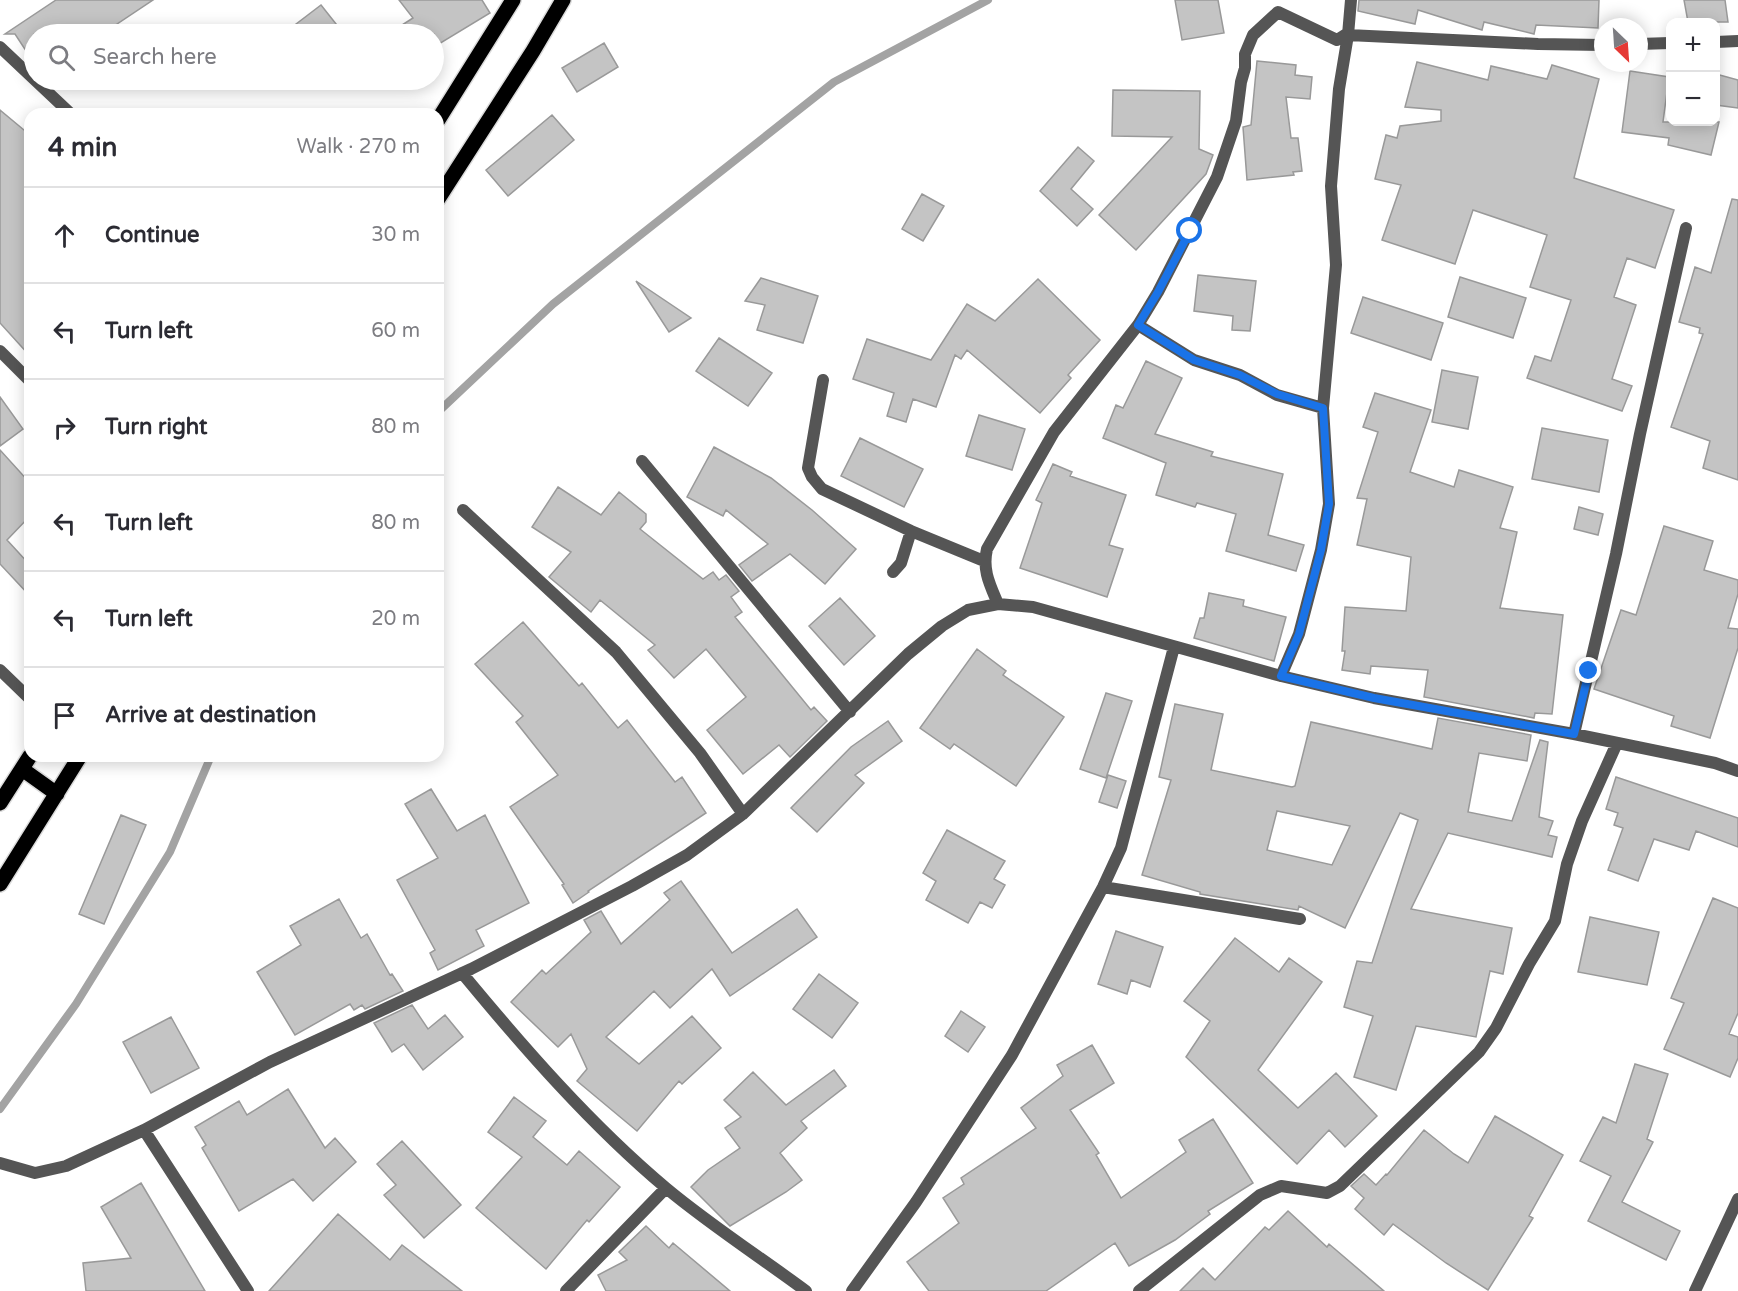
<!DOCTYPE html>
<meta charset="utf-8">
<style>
:root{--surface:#fff;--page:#f7f7f7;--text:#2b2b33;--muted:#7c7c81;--line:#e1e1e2}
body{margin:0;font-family:"Varela Round",sans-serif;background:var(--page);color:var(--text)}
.controls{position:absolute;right:18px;top:18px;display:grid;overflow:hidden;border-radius:12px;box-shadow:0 3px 15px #0003}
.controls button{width:54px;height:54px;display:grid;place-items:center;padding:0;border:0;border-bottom:2px solid var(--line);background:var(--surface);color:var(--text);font:30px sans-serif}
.compass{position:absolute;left:1594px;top:18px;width:54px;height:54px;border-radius:50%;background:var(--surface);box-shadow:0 3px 15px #0003;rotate:155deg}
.stop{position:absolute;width:18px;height:18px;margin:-14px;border:4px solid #1a73e8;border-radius:50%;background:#fff}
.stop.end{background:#1a73e8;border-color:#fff;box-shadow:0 2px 6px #0008}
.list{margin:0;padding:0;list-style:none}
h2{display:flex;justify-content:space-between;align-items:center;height:78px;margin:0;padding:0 24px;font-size:26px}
h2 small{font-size:20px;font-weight:400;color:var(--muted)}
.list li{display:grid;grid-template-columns:39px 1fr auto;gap:18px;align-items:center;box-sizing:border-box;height:96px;padding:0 24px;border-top:2px solid var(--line)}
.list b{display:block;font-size:22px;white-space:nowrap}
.list em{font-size:20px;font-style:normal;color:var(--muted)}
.icon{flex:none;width:33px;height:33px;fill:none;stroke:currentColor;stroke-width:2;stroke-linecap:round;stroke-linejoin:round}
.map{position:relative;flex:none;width:1738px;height:1291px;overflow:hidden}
.search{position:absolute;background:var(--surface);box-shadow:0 3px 15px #0003;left:24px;top:24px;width:420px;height:66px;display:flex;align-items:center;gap:15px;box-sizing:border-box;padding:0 21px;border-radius:33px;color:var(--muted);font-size:22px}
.panel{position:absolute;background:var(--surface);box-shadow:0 3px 15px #0003;left:24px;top:108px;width:420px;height:654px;border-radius:18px}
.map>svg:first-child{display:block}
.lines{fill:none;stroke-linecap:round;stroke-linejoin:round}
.stream{stroke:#a3a3a3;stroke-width:8}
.building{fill:#c4c4c4;stroke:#999;stroke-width:1.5;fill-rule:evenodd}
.primary-casing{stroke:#dbdbdb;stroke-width:18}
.minor{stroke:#555;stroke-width:12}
.primary{stroke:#000;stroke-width:15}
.route{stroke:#1a73e8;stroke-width:8}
</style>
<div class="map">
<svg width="1738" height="1291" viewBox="0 0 1738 1291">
<rect width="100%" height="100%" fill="#fff"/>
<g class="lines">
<path class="stream" d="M438,412L553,304L834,82L988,0
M0,1109L76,1004L170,852L211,756"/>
</g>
<path class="building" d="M56,0H153L102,34H34V63L15,34H5Z
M399,0H482L490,13L434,47V34H388L413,18Z
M1175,0H1218L1224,33L1182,40Z
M1359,0H1599L1598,28L1536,25L1534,34L1484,22L1482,30L1418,10L1415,24L1358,11Z
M1684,0H1725L1728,22H1688Z
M321,5L344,34H283Z
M604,43L618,67L577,92L562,68Z
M1257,61L1296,65L1295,75L1312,77L1310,99L1286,97L1291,138H1298L1302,171L1293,172L1294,175L1247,180L1243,127L1251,125Z
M1417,62L1488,80L1491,66L1547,79L1552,65L1599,79L1574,178L1674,210L1655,268L1627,258L1614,297L1636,305L1612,379L1632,386L1622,411L1527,378L1535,356L1551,361L1571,300L1530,287L1547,235L1473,210L1455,264L1382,240L1401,185L1375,179L1386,135L1397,138L1400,126L1441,121V110L1405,107Z
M1630,71L1669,77L1663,122H1719L1711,155L1668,145L1669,138L1622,132Z
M1716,74L1738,80V108L1716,105Z
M1113,90L1200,91L1199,149L1213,155L1206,174L1136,250L1099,215L1172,137L1112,136Z
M0,110L30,135V356L0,323Z
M552,115L574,140L508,196L486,170Z
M1078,147L1094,161L1071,189L1093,209L1077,226L1040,191Z
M922,194L944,206L923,241L902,229Z
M1732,199L1738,200V480L1703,468L1710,441L1671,427L1703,334L1699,333L1700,328L1679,322L1695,267L1711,273Z
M1198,275L1256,281L1250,331L1232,330L1233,316L1194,311Z
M1460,277L1526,298L1513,338L1448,317Z
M761,278L818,296L803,343L757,330L765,305L745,301Z
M1038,279L1100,340L1068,375L1071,378L1040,413L967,350L961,359L955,355L936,407L913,399L906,422L887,416L894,393L853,379L867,339L931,360L967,304L995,321Z
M636,281L691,318L669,332Z
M1363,297L1443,323L1431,360L1351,333Z
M719,338L772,373L748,406L696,371Z
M1146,361L1182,378L1155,434L1213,452L1211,456L1283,474L1268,535L1304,545L1296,571L1226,551L1236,514L1197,503L1195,507L1156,495L1166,463L1103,438L1116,405L1123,408Z
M1442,370L1478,377L1468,429L1432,422Z
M1375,393L1431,410L1410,472L1454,487L1459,470L1513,487L1500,528L1517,532L1500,608L1563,615L1552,714L1535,713L1534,718L1424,697L1428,670L1371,666L1370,674L1342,670L1345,651H1342L1345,607L1406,611L1411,557L1357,545L1367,499L1357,498L1378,432L1363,427Z
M0,397L23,429L0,446Z
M979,415L1025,429L1012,470L966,456Z
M1542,428L1608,440L1599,492L1532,479Z
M860,438L923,469L904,507L841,476Z
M714,447L771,478L812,510L856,549L825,584L790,554L752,581L739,565L768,544L726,510L723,516L687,497Z
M0,450L30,483V516L7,540L30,565V596L0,564Z
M1053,464L1072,472L1070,476L1126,495L1109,545L1123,549L1107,597L1020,568L1042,503L1036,500Z
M558,487L601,515L619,492L646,514V522L640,529L703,579L713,572L719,580L726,575L739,591L731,597L742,612L735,617L811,710L814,707L827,721L790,757L779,745L743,774L707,730L746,697L706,649L674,678L648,650L655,645L600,600L591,612L549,577L571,552L532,527Z
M1579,507L1603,514L1598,535L1574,529Z
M1664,526L1713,541L1704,570L1738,580V594L1728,628L1738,629V648L1710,738L1671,726L1674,716L1594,689L1621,610L1636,615Z
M1209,593L1244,600L1243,606L1286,617L1274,661L1194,638L1200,618H1204Z
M840,598L875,636L844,665L809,626Z
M523,622L579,686L582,683L618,728L627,720L675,782L682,777L706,813L588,891L589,892L573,903L562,885L564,884L510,807L558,775L516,722L523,716L475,664Z
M977,649L1006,671L1003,675L1064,717L1016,786L954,744L950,749L920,728Z
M1106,693L1132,701L1106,778L1080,769Z
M1175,704L1223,714L1211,770L1292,787L1295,786L1311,722L1432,749L1438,718L1531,735L1527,761L1479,753L1468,812L1512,821L1540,740L1548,742L1539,817L1553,821L1548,835L1557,837L1552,857L1448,833L1411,909L1512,928L1503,974L1490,971L1476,1037L1416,1026L1396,1090L1354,1077L1373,1016L1344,1007L1357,961L1372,963L1418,820L1400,813L1345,928L1299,906L1298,910L1200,894V892L1142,875L1171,780L1159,777ZM1277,811L1350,826L1332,865L1267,850Z
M888,721L902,741L855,775L864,783L817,832L791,808L851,747Z
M1108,775L1126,781L1117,808L1099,802Z
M1616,777L1738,818V847L1696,831L1689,850L1654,839L1638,881L1608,870L1623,828L1614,825L1618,813L1606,809Z
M431,789L457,831L485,815L529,903L476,930L484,946L438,970L430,953L435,950L397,880L438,858L405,804Z
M121,815L146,825L104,924L79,914Z
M947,830L1005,861L994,879L1005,885L992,908L980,902L968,923L926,900L936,881L923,873Z
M681,881L732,953L797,909L817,937L730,996L712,969L670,1008L654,991L606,1037L639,1064L692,1016L721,1048L682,1084L679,1081L637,1131L577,1081L587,1069L571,1034L558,1047L511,1002L542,970L546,974L591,932L584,920L601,911L621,944L670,900L664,893Z
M1713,898L1738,908V1013L1729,1034L1738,1037V1058L1730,1077L1664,1049L1684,1003L1671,998Z
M339,899L361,938L367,934L390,975L392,974L403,991L365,1009L362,1005L354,1010L350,1004L295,1035L257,972L301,945L290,926Z
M1590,917L1659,932L1647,985L1578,972Z
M1116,931L1163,947L1150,987L1131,980L1127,994L1098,984Z
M1235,938L1279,972L1289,958L1322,982L1258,1070L1298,1108L1336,1073L1377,1116L1345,1147L1329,1130L1297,1164L1186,1057L1210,1021L1184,1001Z
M819,974L858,1003L832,1038L793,1009Z
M412,1005L428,1029L445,1015L463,1037L423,1070L404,1044L392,1052L374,1023Z
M961,1011L985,1027L968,1052L945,1036Z
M171,1017L199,1068L151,1093L123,1042Z
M1092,1045L1114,1083L1070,1110L1099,1153L1096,1155L1121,1198L1186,1152L1179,1140L1213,1119L1253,1183L1208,1211L1210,1214L1175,1240L1129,1266L1115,1243L1046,1291H929L907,1262L959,1223L943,1198L964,1184L961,1178L1036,1128L1021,1108L1063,1076L1057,1065Z
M1635,1064L1668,1074L1647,1139L1653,1142L1622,1202L1680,1231L1666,1260L1588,1221L1611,1176L1580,1161L1603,1117L1616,1123Z
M834,1070L846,1086L801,1121L807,1128L780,1153L802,1180L786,1192L730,1226L691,1187L708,1170L740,1148L725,1128L741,1117L724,1100L753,1072L786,1105Z
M288,1089L325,1148L335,1138L356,1162L313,1201L293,1179L239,1211L202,1148L206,1145L195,1127L239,1101L247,1115Z
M514,1097L546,1121L533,1137L567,1165L579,1151L620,1187L589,1222L587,1220L546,1269L476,1208L522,1157L488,1132Z
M1495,1116L1563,1155L1529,1216L1533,1218L1488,1290L1446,1263L1393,1224L1384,1235L1355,1209L1364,1198L1351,1186L1364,1174L1376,1185L1386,1174L1387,1175L1424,1130L1454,1154L1468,1163Z
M402,1141L461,1205L424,1238L384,1195L396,1185L377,1164Z
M141,1183L205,1291H86L83,1263L131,1258L101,1207Z
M1288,1211L1327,1247L1329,1244L1384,1291H1180L1203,1268L1215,1280L1265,1227L1269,1230Z
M338,1214L390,1260L402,1245L462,1291H269Z
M646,1226L669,1248L673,1243L730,1291H606L598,1275L627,1260L619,1252Z"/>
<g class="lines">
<g class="primary-casing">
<path id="primary" d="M438,120L513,0
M438,199L533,51L563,0
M22,769L57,794
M0,803L30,756
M0,884L80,756"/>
</g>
<path class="minor" d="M1348,35L1538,44L1603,45
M1716,42L1738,41
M1639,44L1670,43
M0,47L71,114
M1138,325L1194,360L1240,375L1277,395L1323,408
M0,351L30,381
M823,380L808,468L812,477L822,489L911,531L984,561
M642,461L850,712
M463,510L616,652L700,753L743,814
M893,572L901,563L911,531
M998,604C990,585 982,570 987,549L1054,432L1138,325L1158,292L1217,177L1236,121L1241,82L1245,68V54L1253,35L1278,12L1337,40L1348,33
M0,670L30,699
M1281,676L1299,634L1321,550L1329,504L1323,408L1336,265L1331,186L1339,89L1348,35L1351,0
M1574,734L1616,554L1640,434L1686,228
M1103,887L1300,919
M462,973C524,1048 591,1125 666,1188C709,1224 760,1257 806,1291
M144,1130L248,1291
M0,1163L35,1173L66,1166L144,1130L270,1062L471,969L632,886L687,855L743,814L908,654L942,626L968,610L998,604L1033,607L1281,676L1374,698L1574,734L1715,763L1738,771
M566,1291L666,1188
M852,1291L916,1202L1012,1055L1103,887L1121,848L1174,647
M1139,1291L1260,1195L1281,1186L1327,1193L1340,1186L1479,1052L1496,1028L1529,964L1555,921L1567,864L1582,821L1617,743
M1695,1291L1738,1199"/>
<use href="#primary" class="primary"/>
</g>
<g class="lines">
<path class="route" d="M1190,231L1158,292L1138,325L1194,360L1240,375L1277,394L1323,408L1329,504L1321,550L1299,634L1281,676L1374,698L1574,734L1589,671"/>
</g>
</svg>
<div class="controls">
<button>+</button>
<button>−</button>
</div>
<svg class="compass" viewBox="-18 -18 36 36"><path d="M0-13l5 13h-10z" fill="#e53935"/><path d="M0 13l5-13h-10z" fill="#7c7c81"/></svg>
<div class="stop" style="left:1190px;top:231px"></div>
<div class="stop end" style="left:1589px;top:671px"></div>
<div class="search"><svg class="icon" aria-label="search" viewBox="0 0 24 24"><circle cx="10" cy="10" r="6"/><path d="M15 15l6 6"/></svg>Search here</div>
<section class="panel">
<h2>4 min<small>Walk · 270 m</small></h2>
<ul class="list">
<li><svg class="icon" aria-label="ahead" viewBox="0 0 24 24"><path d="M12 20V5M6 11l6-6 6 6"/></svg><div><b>Continue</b></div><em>30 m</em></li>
<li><svg class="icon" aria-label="left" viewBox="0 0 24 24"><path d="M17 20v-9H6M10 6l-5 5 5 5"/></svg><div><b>Turn left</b></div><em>60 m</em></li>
<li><svg class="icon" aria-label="right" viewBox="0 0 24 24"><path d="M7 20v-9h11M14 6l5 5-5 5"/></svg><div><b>Turn right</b></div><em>80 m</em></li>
<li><svg class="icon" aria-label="left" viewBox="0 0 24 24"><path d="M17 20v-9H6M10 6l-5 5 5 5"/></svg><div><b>Turn left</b></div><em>80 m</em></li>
<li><svg class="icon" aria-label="left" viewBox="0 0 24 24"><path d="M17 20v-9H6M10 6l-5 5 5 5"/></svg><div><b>Turn left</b></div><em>20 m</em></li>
<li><svg class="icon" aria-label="arrive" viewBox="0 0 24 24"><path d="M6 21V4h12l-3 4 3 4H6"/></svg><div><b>Arrive at destination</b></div></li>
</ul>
</section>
</div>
